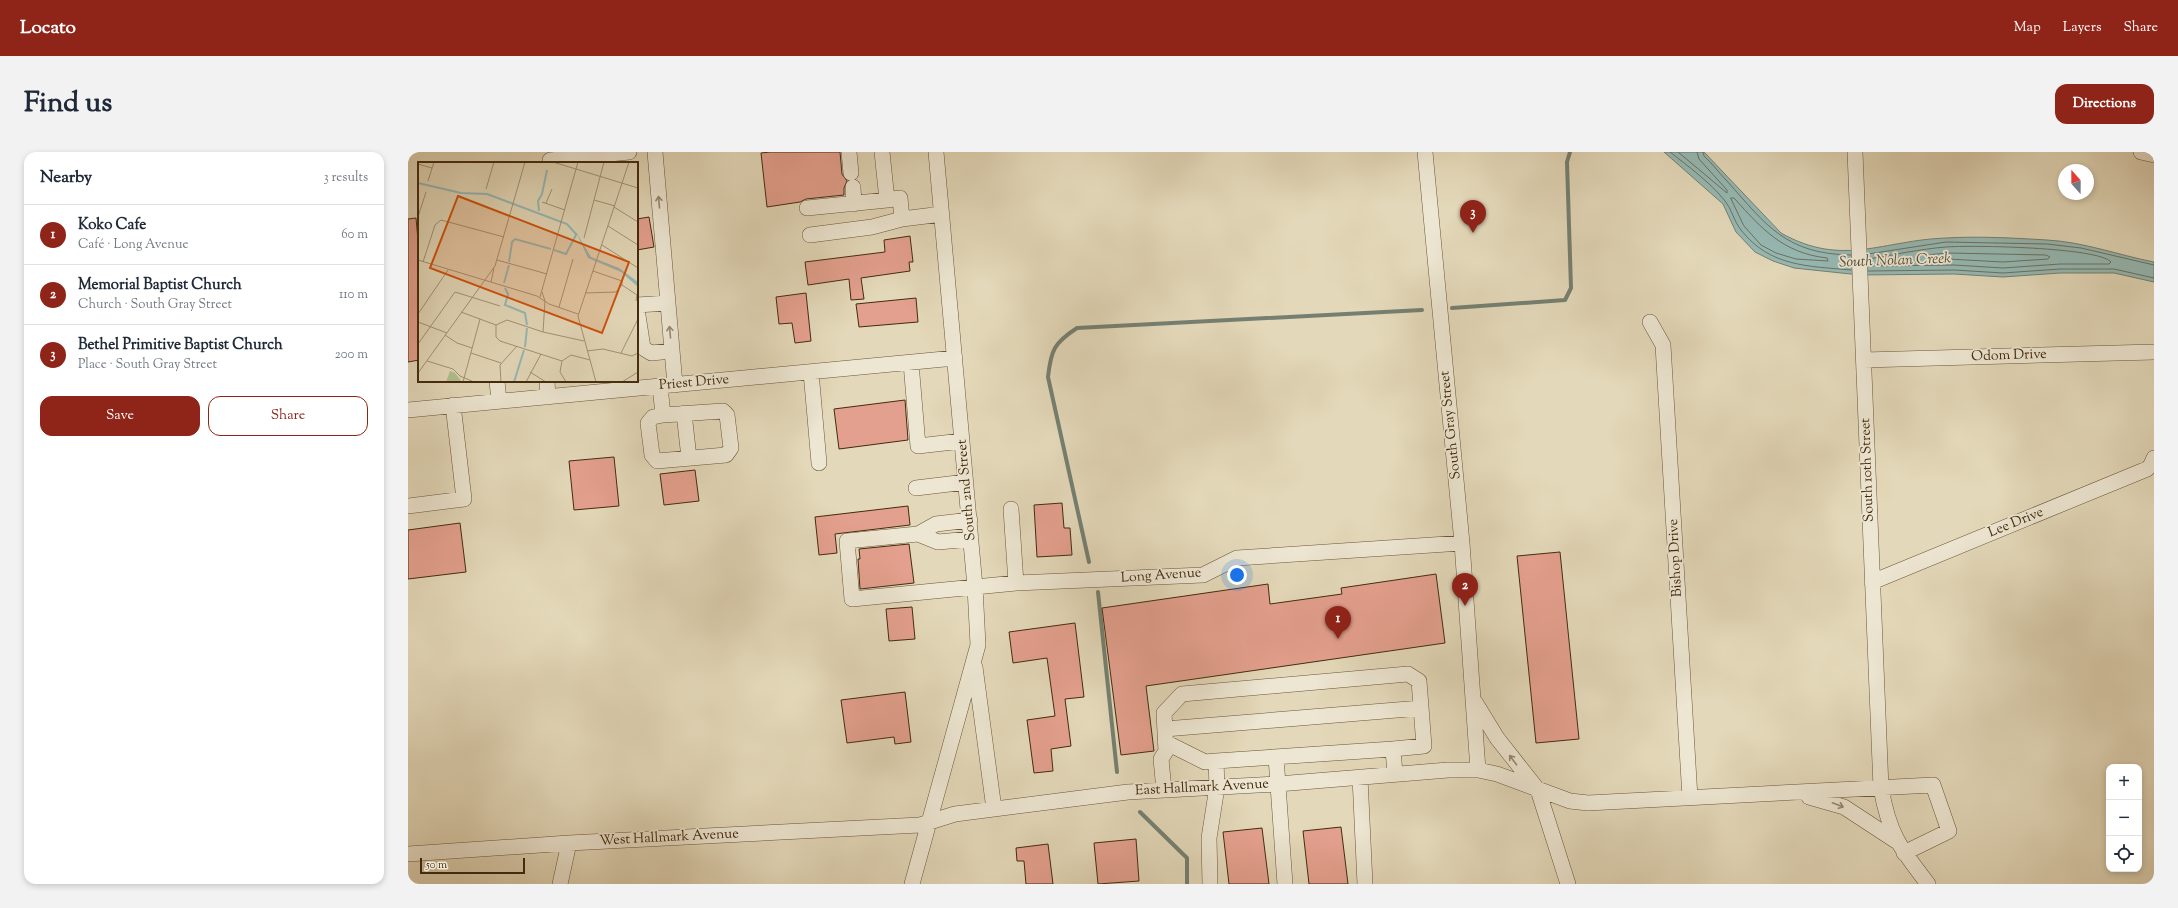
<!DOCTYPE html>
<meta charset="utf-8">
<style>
:root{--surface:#fff;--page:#f2f2f3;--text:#1f2937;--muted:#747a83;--line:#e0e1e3;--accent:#8f2418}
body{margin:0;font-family:"Sorts Mill Goudy",serif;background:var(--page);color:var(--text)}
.controls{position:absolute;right:12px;bottom:12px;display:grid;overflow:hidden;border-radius:8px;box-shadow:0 2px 6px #0003}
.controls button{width:36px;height:36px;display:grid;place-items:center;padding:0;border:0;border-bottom:1px solid var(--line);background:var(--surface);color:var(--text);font:20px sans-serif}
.compass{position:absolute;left:1650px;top:12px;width:36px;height:36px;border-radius:50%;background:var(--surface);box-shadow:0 2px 6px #0003;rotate:339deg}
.scale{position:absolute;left:12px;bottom:10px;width:105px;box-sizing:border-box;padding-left:4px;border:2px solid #432b0e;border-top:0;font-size:11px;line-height:14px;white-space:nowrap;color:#432b0e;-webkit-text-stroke:3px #ede6d2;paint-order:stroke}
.you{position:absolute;left:829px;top:423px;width:14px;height:14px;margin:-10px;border:3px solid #fff;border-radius:50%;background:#1a73e8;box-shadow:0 0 0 6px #1a73e833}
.badge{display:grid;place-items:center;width:26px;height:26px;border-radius:50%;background:var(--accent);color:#fff;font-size:13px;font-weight:700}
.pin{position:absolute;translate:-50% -33px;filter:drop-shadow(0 1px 2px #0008)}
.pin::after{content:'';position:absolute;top:21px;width:14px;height:12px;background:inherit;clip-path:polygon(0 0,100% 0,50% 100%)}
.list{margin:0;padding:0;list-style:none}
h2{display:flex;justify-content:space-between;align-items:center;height:52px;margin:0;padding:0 16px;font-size:17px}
h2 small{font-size:13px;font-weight:400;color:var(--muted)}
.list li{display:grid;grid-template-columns:26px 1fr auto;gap:12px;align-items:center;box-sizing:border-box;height:60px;padding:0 16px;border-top:1px solid var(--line)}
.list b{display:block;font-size:15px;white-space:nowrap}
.list p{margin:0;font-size:13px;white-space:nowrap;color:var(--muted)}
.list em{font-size:13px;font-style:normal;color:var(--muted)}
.actions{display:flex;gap:8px;padding:12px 16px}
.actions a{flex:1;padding:9px 0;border:1px solid var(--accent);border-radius:12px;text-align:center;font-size:14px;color:var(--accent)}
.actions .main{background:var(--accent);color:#fff}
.icon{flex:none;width:22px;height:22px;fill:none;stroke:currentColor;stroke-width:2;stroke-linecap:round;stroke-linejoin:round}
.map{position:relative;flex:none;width:1746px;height:732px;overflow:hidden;border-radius:12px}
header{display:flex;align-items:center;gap:24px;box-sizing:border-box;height:56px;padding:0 20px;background:var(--accent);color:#fff}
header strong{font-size:19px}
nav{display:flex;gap:22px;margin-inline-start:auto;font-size:14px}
.intro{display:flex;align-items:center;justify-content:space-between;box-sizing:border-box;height:96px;padding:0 24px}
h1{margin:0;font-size:28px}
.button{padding:10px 18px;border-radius:12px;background:var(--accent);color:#fff;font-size:14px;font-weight:700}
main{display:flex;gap:24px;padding:0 24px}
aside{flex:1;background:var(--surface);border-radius:12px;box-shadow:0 2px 6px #0003}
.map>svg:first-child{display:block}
.water{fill:#96b9b4;stroke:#758072}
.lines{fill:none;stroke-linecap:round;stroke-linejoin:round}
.shore{stroke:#6c7261;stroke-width:1}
.stream{stroke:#758072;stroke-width:4}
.building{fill:#e4a08e;stroke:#432b0e}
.minor-casing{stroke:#6b5639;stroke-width:16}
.minor{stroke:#ede6d2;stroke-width:15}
.oneway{stroke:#988870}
.labels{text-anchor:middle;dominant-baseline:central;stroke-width:3.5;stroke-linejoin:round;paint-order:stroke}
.street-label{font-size:14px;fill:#432b0e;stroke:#ede6d2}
.water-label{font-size:15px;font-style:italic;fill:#584e38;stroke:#ede6d2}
.inset-river{fill:none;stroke:#96b9b4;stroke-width:2}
.inset-road{fill:none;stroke:#a39375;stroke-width:1}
.view{fill:#cf520c;fill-opacity:0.15;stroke:#cf520c;stroke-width:2}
.inset-edge{fill:none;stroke:#432b0e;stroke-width:2}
</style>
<header>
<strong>Locato</strong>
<nav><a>Map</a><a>Layers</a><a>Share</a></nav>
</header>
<div class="intro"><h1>Find us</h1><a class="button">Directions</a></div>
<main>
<aside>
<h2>Nearby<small>3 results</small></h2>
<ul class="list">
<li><span class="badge">1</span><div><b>Koko Cafe</b><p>Café · Long Avenue</p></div><em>60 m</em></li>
<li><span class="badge">2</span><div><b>Memorial Baptist Church</b><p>Church · South Gray Street</p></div><em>110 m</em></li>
<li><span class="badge">3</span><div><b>Bethel Primitive Baptist Church</b><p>Place · South Gray Street</p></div><em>200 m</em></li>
</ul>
<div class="actions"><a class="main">Save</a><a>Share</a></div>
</aside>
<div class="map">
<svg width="1746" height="732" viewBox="0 0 1746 732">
<rect width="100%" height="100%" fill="#e3d8b9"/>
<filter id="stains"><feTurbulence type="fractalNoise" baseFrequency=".005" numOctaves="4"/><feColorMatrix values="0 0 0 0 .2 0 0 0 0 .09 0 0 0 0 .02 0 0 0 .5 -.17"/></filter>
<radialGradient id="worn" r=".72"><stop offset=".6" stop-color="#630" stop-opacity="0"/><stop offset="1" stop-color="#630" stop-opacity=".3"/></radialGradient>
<path class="water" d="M1256,0H1296L1373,81C1435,116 1475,88 1538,86C1571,84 1606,86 1639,88C1676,90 1710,103 1746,110V130L1706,121H1652L1595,125L1546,122L1452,123L1386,116L1365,109L1347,100L1328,80L1315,52Z"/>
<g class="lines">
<path class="shore" d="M1262,0C1281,15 1302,30 1317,49C1324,57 1326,70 1333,78C1362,115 1400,114 1443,118
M1270,0L1319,41V38L1291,7L1289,0
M1295,0L1296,4C1304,11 1311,21 1319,29C1359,74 1378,102 1443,103
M1323,46H1326C1354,77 1375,101 1419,106L1420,109L1388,107L1368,101L1353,93L1336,74Z
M1539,101L1638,103L1642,105L1640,107L1595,110L1521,106L1522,103Z
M1460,102L1538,90L1639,92L1673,96L1746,113
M1460,107C1486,103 1512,97 1538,95C1562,93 1690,95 1703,110L1701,112H1652L1595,116L1546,113L1460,114
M1460,119L1546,118L1595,121L1652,117H1706L1746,126"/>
<path class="stream" d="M1044,156L1157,148L1163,136L1159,10L1162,0
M681,410L640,225C643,198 646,191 669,176L1014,158
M690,440L709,620
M732,660L779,706V732"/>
</g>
<path class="building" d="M362,0H432L434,22L439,29L436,36V43L398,47L392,50L359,55L353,1Z
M241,65L246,95L229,98V67Z
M8,66L11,99V208L0,210V67Z
M502,84L505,110H501L502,119L453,126L456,147L443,148L441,127L400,133L397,110L477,100L476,88Z
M398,141L403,189L387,191L384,171L371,172L368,145Z
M508,146L510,170L451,175L448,152Z
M497,248L500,288L431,297L426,257Z
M206,305L211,354L166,358L161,309Z
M287,318L291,349L256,353L252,322Z
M654,351L656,376H662L664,403L629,405L626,353Z
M500,354L502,373L427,382L429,401L411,403L407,365Z
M52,371L58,420L0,427V378Z
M501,392L506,431L452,437L450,407H452L451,397Z
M1152,400L1171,587L1128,591L1109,404Z
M1028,422L1037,491L738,534L746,599L713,603L694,456L860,432L862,452L934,442L933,436Z
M504,455L507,487L481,489L478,457Z
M667,471L676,545L657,547L663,594L643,597L645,619L626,621L619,568L647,564L639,506L605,511L601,480Z
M497,540L503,590L487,592L486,585L439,591L433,548Z
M933,675L940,732H901L895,679Z
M854,676L861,732H821L815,680Z
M728,687L731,729L690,732L686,691Z
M640,692L645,732H618L616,709H609L608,696Z"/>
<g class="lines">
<g class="minor-casing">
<path id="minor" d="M247,0L267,233
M441,0L443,21
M474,0L479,48L492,46L494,67L534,62
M1017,0L1054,391L1070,618
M1447,0L1473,636C1481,682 1492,696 1520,732
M1733,0L1746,3
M143,11L142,8L221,0
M445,35L446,52
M399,56L479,48
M402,83L464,75L494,67
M229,153L260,151
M229,157L235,196L243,201L264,199
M1242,170L1255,193L1282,646
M1456,208L1746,200
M503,211L510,294L554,289
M403,220L411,311
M89,229L91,249
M139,229L140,245
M252,234L255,263L245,265L240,271L244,303L249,309L318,303L323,296L319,263L315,259L255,263
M0,258L547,206
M276,261L281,306
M508,336L558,330
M0,354L56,347L45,253
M603,357L608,431
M510,382L528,372L562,368
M563,387L530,390L510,382L439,389L444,447L608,431L795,423L829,406L1054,391
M1464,430L1739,317L1743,313L1746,306
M567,515L586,657
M1067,550L1089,586L1130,638L1160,732
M757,577L1013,556
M757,590L797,610L808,609
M868,605L877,732
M952,625L957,732
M756,638L753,607L758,599L756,561L774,542L1000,522L1011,529L1016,594L985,597L987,622
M1401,645L1436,655L1488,689
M0,702L161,691L512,673L547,662L720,640L870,632L1040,618H1070L1089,622L1162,649L1180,651L1525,633L1541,679L1496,701
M152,732L161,691
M504,732L570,493L567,435L528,0
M802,732L801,686L809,635L808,609L985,597"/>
</g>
<use href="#minor" class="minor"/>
</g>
<defs><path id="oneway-shaft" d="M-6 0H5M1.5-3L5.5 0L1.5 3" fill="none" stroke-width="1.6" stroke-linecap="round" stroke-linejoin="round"/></defs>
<g class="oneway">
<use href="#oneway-shaft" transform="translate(251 50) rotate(-95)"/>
<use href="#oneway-shaft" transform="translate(262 180) rotate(-95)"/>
<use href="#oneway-shaft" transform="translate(1105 608) rotate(-127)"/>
<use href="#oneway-shaft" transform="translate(1430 653) rotate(21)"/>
</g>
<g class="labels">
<g class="street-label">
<text transform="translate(1601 204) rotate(-2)">Odom Drive</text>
<text transform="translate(286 231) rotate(-5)">Priest Drive</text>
<text transform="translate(1043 273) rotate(-96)">South Gray Street</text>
<text transform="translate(1460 318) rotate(-92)">South 10th Street</text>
<text transform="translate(559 338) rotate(-95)">South 2nd Street</text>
<text transform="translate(1608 371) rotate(-22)">Lee Drive</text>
<text transform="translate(1268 406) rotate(-93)">Bishop Drive</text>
<text transform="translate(753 424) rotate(-4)">Long Avenue</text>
<text transform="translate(794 636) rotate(-3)">East Hallmark Avenue</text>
<text transform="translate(261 686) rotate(-3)">West Hallmark Avenue</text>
</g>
<g class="water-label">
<text transform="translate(1487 109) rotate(-2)">South Nolan Creek</text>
</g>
</g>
<g transform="translate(10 10)">
<rect width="220" height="220" fill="#e3d8b9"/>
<path d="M32,209L37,211L44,220H28Z" fill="#b2bf90"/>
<path d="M158,70L173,95L201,106L220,120V125L203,110L170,96Z" fill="#96b9b4"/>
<path class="inset-river" d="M0,21L43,31L69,32L149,62L159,73M121,49L120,39L124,32L129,8M136,88L148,92L158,73M91,100L94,80L97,77L133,87M86,121L91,103M87,126L90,132L87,143L107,151L109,163M107,185L109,166M96,220L106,188"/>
<path class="inset-road" d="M135,0L220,26M0,2L14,6M10,19L16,0M68,27L76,0M176,38L197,44M124,40L147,48M128,41L134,27M196,45L220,60M0,55L8,30M190,64L220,83M166,76L186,0M184,83L220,106M0,98L119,134L131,142L160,152M79,98L129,112M5,100L17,63L23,58L86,75M175,109L204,119V123L219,133L218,139M73,120L76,106M124,130L127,139L125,170M167,131L198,130L204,123M122,135L160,0M141,145L155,97M43,150L78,163L89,158L125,170L166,179M0,152L30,108M0,160L29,171M78,163V175L82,179L144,199L153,193L172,198M27,173L39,181L54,186M0,182L37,130L82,144M169,189L185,187L214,194L220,191M53,191L83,201M203,191L220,157M9,199L35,207L42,214L56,220M144,199L142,210L148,220M112,210L128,220M0,211L77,104L107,0M45,220L62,157M83,220L82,203L99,184M108,220L123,192M178,220L160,154L211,0M204,220L220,210"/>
<path class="view" d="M40,34L211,100L184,171L12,106Z"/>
<rect width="220" height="220" class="inset-edge"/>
</g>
<rect width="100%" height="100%" filter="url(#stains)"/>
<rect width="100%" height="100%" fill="url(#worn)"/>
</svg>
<div class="controls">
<button>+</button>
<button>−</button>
<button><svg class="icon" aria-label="locate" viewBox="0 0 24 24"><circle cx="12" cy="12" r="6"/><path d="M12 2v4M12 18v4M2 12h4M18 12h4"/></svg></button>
</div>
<svg class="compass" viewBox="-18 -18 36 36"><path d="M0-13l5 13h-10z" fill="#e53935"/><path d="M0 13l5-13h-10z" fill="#747a83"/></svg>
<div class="scale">50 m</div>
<div class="you"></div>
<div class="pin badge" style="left:930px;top:487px">1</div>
<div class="pin badge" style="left:1057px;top:454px">2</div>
<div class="pin badge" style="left:1065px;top:81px">3</div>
</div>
</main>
